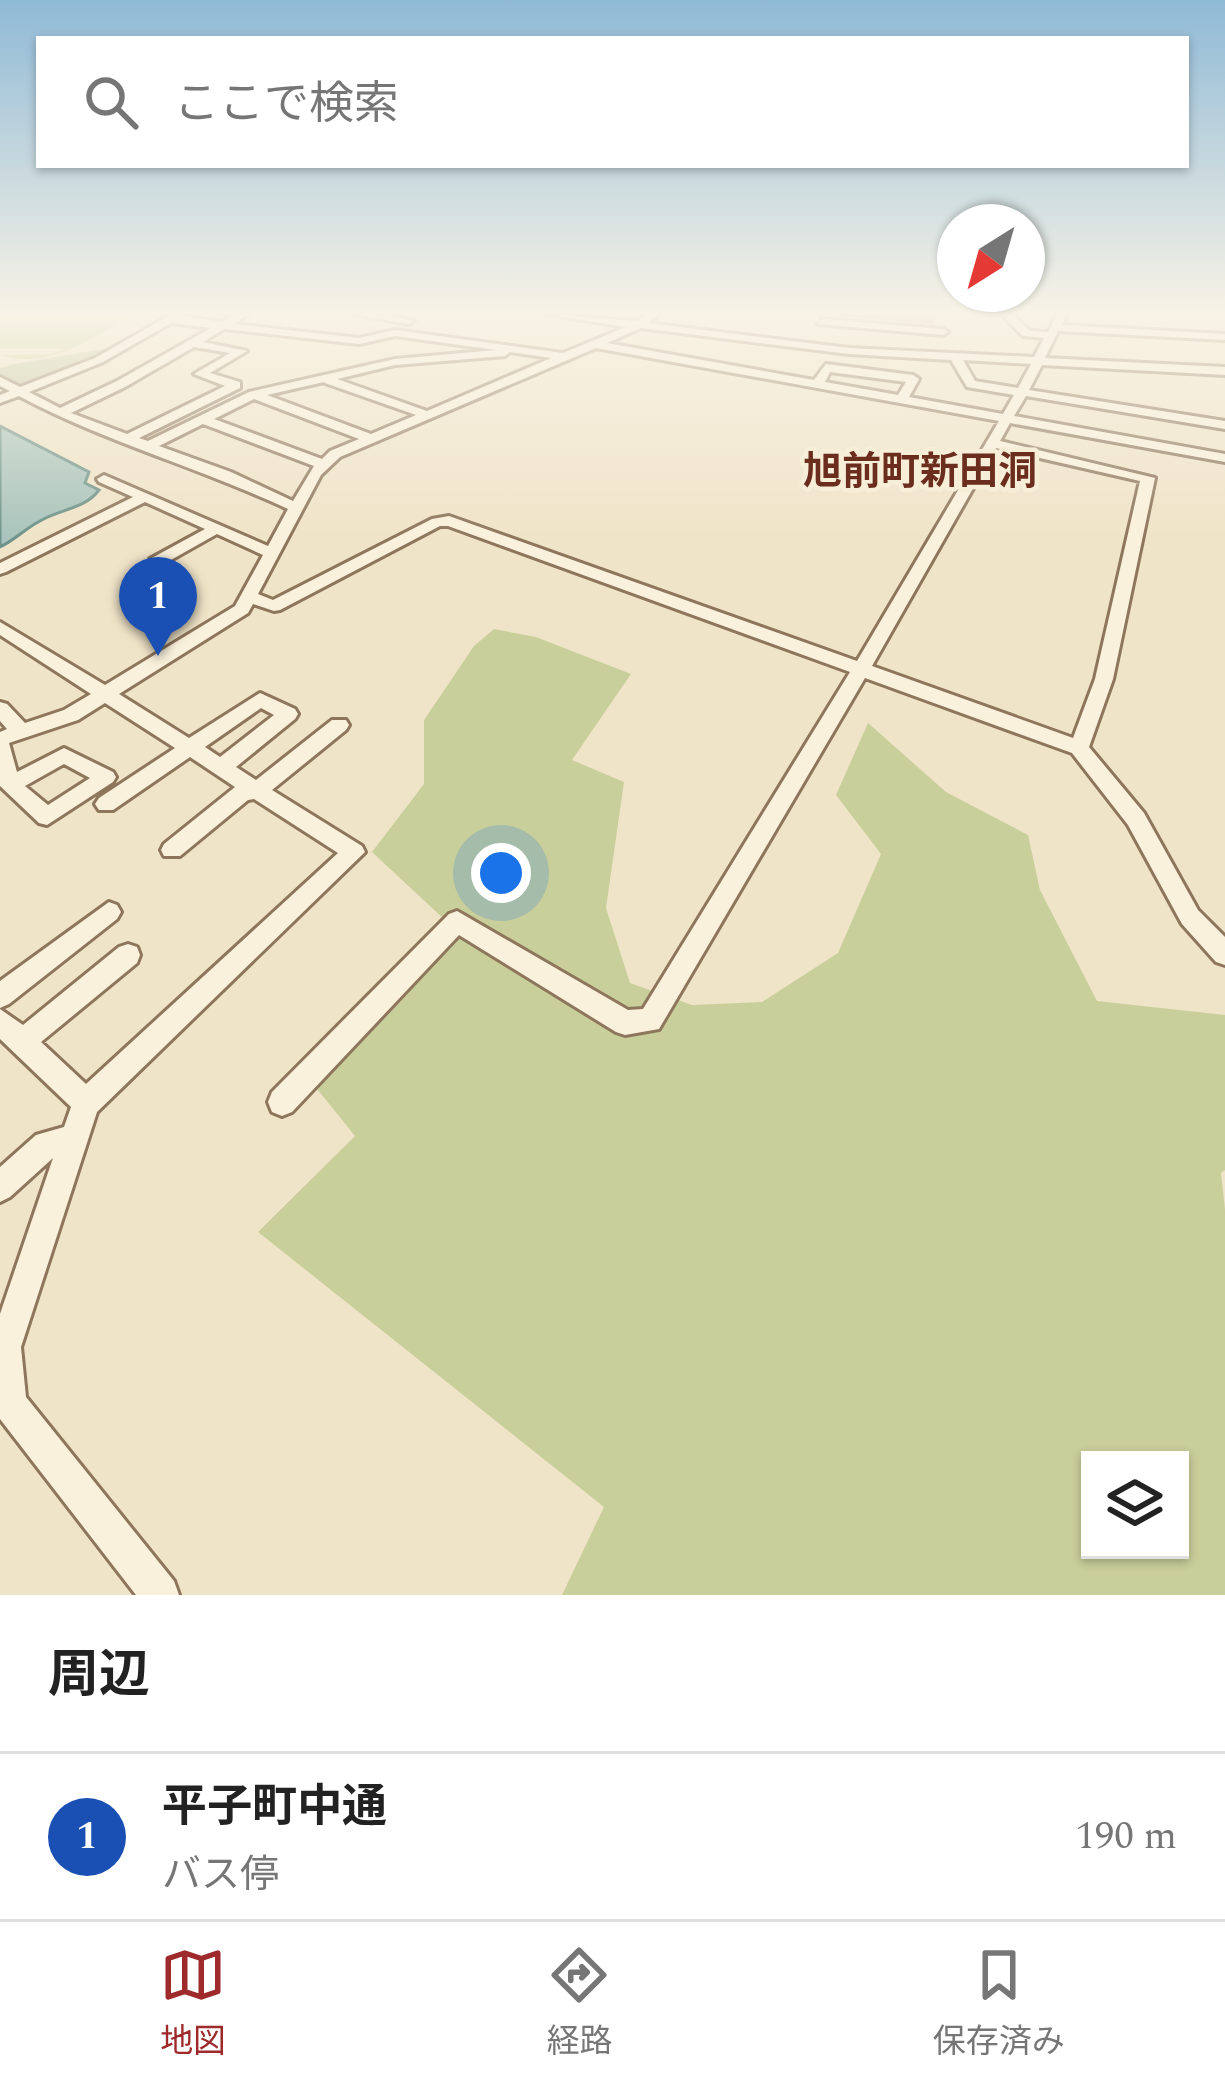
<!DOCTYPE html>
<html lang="ja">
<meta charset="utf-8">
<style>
:root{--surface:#fff;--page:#f6f6f6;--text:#222;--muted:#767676;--line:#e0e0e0;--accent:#9e2a2b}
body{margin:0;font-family:Spectral,"Noto Sans JP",serif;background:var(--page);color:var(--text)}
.controls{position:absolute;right:36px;bottom:36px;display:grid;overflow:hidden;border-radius:0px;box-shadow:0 3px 9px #0004}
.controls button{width:108px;height:108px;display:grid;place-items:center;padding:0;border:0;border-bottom:3px solid var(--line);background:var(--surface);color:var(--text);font:60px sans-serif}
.compass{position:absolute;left:937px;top:204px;width:108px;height:108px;border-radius:50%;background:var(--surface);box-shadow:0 3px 9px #0004;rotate:217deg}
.you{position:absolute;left:501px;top:873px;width:42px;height:42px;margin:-30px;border:9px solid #fff;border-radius:50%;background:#1a73e8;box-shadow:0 0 0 18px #1a73e833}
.badge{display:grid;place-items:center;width:78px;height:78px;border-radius:50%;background:var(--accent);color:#fff;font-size:39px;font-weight:700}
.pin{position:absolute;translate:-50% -99px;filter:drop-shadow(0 3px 6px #0008)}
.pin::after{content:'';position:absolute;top:63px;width:42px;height:36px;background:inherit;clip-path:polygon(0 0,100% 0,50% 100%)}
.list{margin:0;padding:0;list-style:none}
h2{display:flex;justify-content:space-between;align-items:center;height:156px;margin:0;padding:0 48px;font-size:51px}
h2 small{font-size:39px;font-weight:400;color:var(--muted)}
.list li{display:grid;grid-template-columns:78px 1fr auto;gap:36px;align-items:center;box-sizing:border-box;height:168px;padding:0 48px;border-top:3px solid var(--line)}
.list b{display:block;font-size:45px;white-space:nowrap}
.list p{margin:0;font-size:39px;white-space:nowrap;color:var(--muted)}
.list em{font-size:39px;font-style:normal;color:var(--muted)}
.icon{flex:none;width:66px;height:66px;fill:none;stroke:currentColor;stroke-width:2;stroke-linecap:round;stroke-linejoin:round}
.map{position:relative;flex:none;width:1225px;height:1595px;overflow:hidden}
.search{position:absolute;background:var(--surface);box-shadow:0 3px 9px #0004;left:36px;right:36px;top:36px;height:132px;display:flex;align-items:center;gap:30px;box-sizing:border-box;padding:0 42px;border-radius:0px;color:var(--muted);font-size:45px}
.sheet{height:324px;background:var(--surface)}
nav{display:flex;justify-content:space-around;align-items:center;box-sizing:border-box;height:168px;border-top:3px solid var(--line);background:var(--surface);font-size:33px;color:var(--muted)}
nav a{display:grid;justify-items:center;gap:6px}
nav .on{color:var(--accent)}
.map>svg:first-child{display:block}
.green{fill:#c9cf9b;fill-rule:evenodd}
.cemetery{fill:#bfc49a}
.water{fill:#a9c4bc;stroke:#6f938a;stroke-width:3}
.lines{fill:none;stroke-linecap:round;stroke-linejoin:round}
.minor-casing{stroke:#8d765c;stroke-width:6}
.minor{fill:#faf1dc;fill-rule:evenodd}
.wall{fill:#b2896c}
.labels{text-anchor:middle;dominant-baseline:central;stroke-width:9;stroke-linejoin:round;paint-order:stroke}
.far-quarter-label{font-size:39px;font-weight:bold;fill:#6b2e1e;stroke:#f7eed8}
</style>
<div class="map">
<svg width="1225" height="1595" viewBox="0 0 1225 1595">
<rect width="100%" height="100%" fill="#f0e4c8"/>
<path class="green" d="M0,314L128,315L135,314C94,337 49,371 0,355L51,354L65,349H0Z
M494,629L536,637L631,674L572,760L624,782L606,908L630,983L692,1005L762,1002L838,953L881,854L836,795L868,723L946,792L1028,835L1040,890L1097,1001L1225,1015V1170L1221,1173L1225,1209V1595H562L604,1507L258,1232L355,1136L309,1079L446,921L372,852L424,784V720L474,646ZM1090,1460H1180V1550H1090Z"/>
<path class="cemetery" d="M116,347L24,389L0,376V368L13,364Z"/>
<path class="water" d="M0,426L89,472L85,483L99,490C85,509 60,509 40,521C26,528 15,540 0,547Z"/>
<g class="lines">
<g class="minor-casing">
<path id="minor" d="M172,314L221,322L235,314H248L234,324L359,338L395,330L563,353L626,327L546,314L637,321L647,314H659L648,323L849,348L1034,357L1044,338L1023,336L1001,314H1012L1030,331L1048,332L1057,314H1067L1062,325L1225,334V340L1058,331L1045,358L1225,367V375L1042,365L1029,390L1225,421V429L1026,396L1014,416L1225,454V462L1010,423L1000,441L1155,478L1113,679L1089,747L1144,813L1198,910L1225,937V965L1216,962L1182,924L1128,825L1072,753L865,678L659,1029L625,1035L616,1032L459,935L292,1112L282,1116L272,1112L268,1102L272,1092L449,914L457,911L628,1010L643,1009L850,672L448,526H440L280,610L274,611L253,604L248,613L119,694L189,738L260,693L295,709L298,714L295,719L236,767L256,780L332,720H346L349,725L346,730L272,790L362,846L365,852L97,1112L21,1347L26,1397L174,1581L179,1595H136L0,1419V1314L53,1158L10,1197L0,1202V1167L36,1135L64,1127L71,1107L0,1039V1009L23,1025L119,947L128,944L137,947L140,955L137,963L41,1042L86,1084L338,853L254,799L248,800L180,856H164L161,850L164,844L235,787L190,757L113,810H99L95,804L99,798L175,748L105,703L78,720L9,743L17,772L64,748L113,772L116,777L113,782L47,825L39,823L0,786V732L7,729L0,721V702L7,704L25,723L64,710L91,694L0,635V622L105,685L235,606L263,555L217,534L162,565H150V559L205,529L145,502L6,572L0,574V563L133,497L99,482L97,479L104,475L268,546L288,509C198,467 105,442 19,396L0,403V395L10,391L0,386V377L20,387L95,358ZM171,323L211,328L117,381L60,408L29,392L103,362ZM641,328L849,354L951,360L967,387L1014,395L1003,414L909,397L919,379L913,375L826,364L814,380L607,343ZM224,329L359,344L395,336L496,350L395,359L249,392L148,441L139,438L240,388V382L210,373L247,351L203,342ZM194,347L230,353L194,374L225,386L127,434L71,413L125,387ZM596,348L999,421L857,661L449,516L432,519L273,600L258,594L321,475L340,457ZM510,352L551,358L427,411L337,379L395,365L505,356ZM963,360L1031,364L1018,388L975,381ZM830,372L906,382L898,395L825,382ZM324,382L325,383L416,415L371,434L267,395ZM254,399L359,439L330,451L322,459L214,419ZM203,424L314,466L293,501L231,472L159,446ZM996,448L1140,481L1095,679L1073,738L872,666ZM261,708L274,715L220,757L205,747ZM64,764L90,778L48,805L25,786Z
M353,314H383L414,321L409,324Z
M822,319L943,329L948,332L943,335L818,324Z
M109,902L117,905L121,912L117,919L9,1004L0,1008V981Z"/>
</g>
<use href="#minor" class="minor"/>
</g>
<path class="wall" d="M838,314H937L934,324L837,316Z"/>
<linearGradient id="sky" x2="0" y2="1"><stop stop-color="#8fbad6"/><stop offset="0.58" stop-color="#f8f3e6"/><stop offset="1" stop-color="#f8f3e6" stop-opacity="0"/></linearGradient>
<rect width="1225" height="538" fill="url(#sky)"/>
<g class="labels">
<g class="far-quarter-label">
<text x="920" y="472">旭前町新田洞</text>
</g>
</g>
</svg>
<div class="controls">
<button><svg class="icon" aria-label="layers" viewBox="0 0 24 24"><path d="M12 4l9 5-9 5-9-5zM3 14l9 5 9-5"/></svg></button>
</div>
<svg class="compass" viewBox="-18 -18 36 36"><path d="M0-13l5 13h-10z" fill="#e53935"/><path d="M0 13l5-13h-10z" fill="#767676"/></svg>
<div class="you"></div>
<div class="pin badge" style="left:158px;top:656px;background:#1a4fb4">1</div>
<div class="search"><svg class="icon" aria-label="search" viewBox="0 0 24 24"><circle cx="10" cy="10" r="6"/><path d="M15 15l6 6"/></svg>ここで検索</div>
</div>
<section class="sheet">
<h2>周辺<small></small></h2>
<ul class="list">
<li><span class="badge" style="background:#1a4fb4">1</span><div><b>平子町中通</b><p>バス停</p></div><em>190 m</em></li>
</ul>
</section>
<nav>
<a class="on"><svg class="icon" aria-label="map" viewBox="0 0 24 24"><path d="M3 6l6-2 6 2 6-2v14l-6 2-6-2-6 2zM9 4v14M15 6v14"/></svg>地図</a>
<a><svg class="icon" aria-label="directions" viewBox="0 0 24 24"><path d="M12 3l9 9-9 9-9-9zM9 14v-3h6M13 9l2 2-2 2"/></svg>経路</a>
<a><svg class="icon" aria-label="saved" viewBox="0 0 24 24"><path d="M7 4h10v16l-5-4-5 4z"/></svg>保存済み</a>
</nav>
